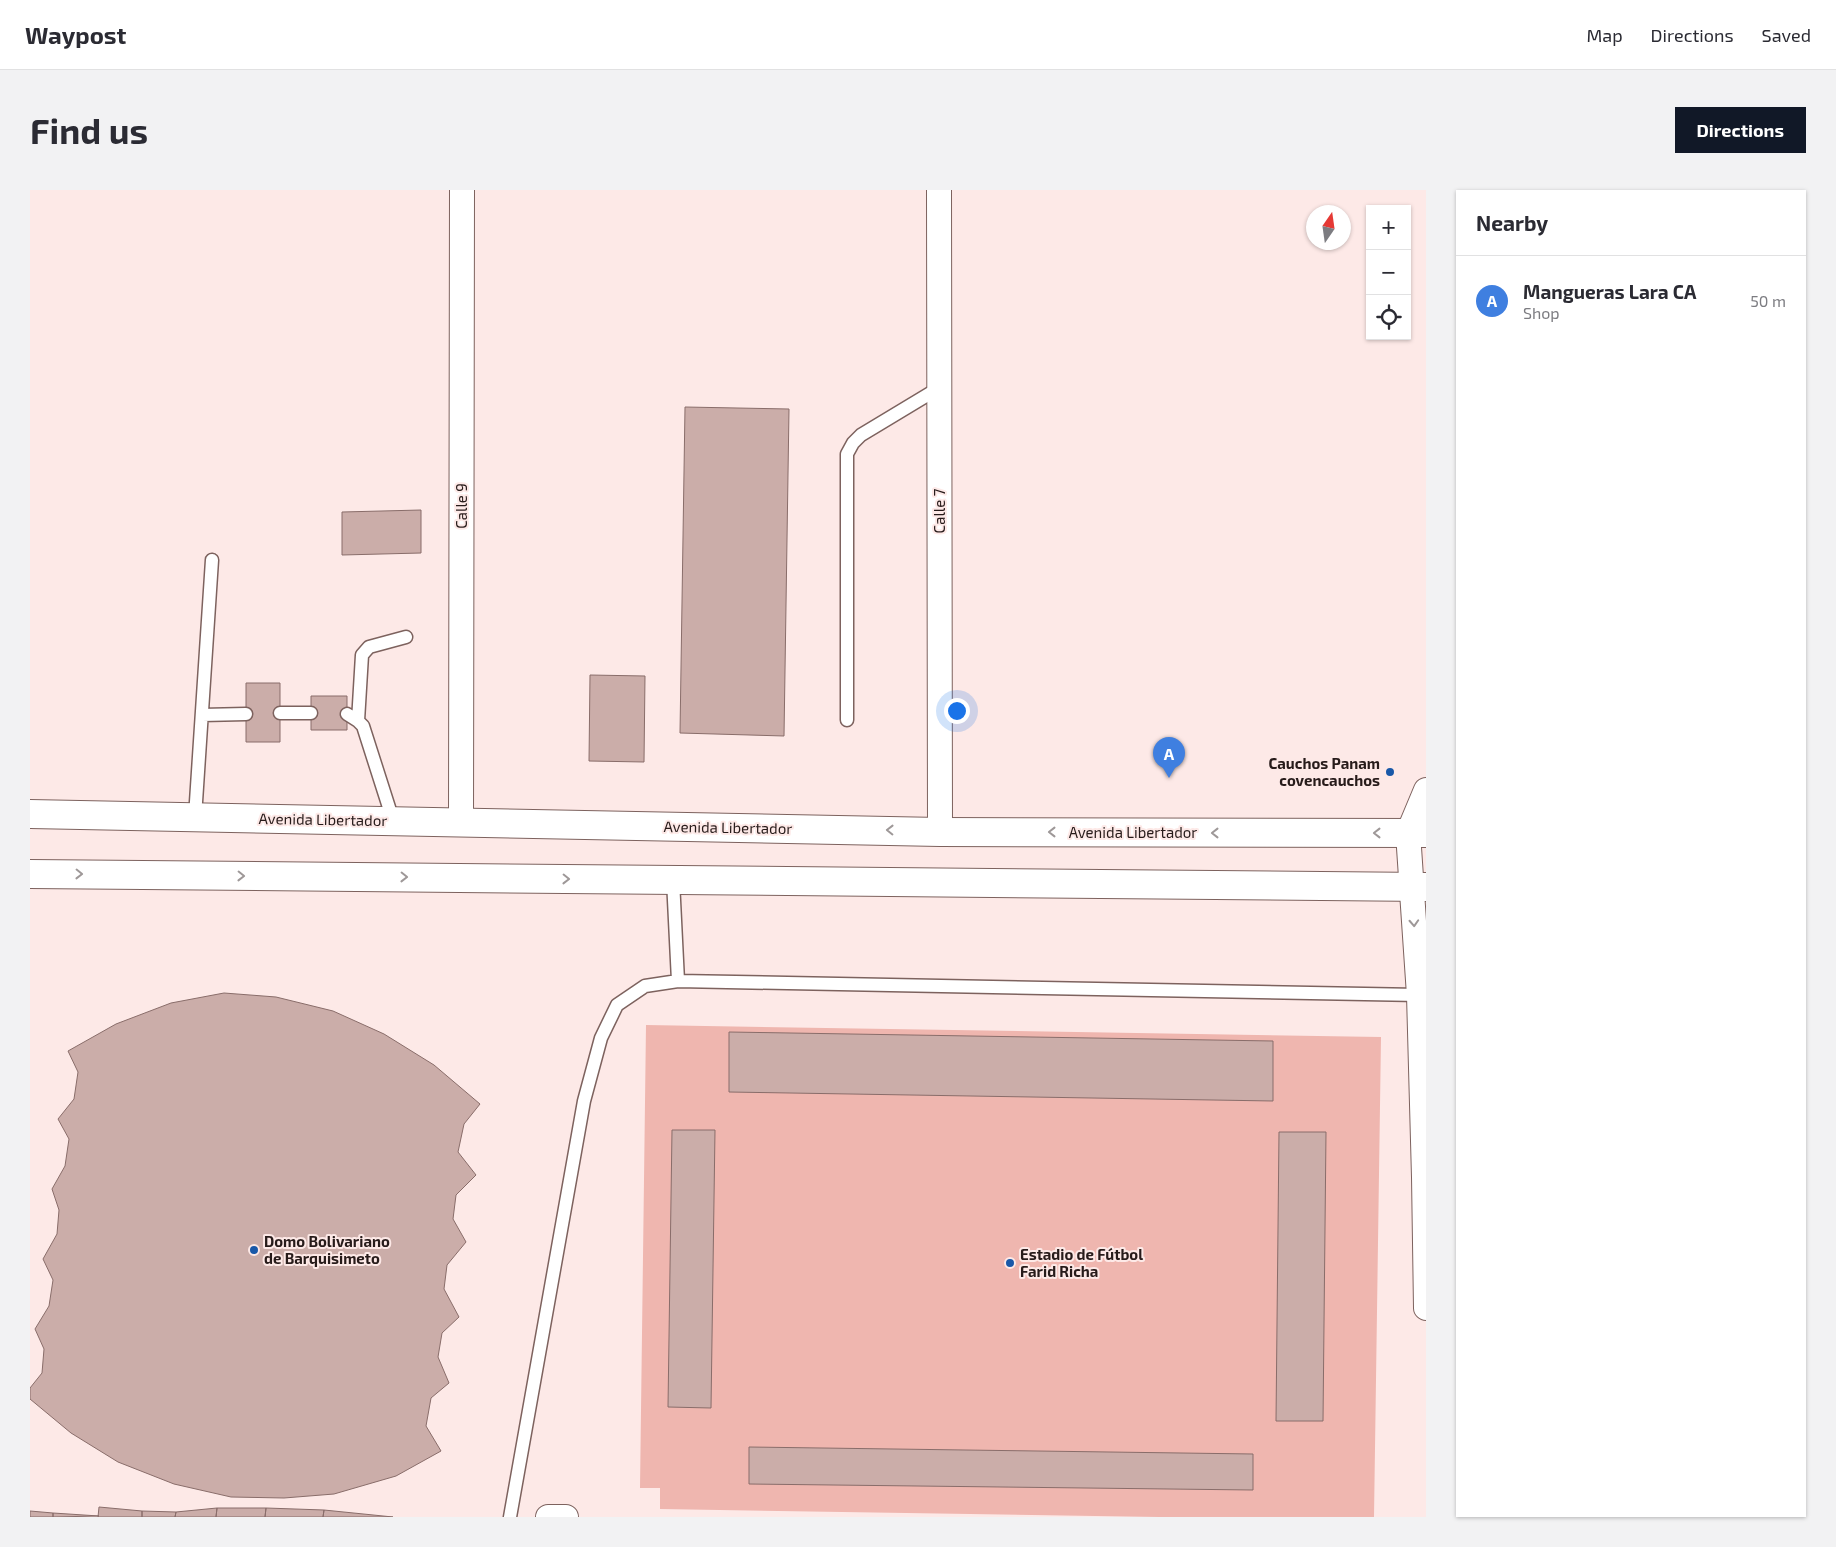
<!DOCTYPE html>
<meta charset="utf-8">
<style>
:root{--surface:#fff;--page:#f2f2f3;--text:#2b2b33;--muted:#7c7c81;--line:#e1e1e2;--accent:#111827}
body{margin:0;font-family:"Exo 2",sans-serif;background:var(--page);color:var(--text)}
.controls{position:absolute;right:15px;top:15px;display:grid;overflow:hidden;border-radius:0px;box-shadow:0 1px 4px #0004}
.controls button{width:45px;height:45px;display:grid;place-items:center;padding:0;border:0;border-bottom:1px solid var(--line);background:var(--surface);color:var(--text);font:25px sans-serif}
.compass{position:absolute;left:1276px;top:15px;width:45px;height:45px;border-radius:50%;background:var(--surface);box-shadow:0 1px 4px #0004;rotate:13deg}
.you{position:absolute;left:926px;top:520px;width:18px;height:18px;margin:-12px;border:4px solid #fff;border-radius:50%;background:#1a73e8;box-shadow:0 0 0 8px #1a73e833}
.badge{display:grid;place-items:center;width:32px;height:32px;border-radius:50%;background:var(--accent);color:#fff;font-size:16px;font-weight:700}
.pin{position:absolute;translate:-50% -41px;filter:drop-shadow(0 1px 2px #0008)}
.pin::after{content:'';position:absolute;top:26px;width:18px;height:15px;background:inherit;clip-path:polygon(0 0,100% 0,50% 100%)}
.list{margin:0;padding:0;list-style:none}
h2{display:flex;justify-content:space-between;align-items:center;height:65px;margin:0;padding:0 20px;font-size:21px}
h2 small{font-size:16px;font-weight:400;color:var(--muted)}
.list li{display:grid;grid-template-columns:32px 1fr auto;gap:15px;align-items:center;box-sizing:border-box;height:90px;padding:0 20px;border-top:1px solid var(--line)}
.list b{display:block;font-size:19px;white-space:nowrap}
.list p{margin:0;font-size:16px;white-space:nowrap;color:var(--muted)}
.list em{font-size:16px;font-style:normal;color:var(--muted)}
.icon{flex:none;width:28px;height:28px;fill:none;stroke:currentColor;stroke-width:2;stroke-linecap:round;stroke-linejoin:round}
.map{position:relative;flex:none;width:1396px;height:1327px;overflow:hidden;border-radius:0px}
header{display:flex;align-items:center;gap:30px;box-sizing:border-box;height:70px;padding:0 25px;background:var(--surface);border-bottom:1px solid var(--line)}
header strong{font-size:24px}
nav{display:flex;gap:28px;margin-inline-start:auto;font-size:18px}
.intro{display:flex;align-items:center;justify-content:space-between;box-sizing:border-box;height:120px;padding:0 30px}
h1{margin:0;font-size:35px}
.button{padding:12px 22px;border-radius:0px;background:var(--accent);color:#fff;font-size:18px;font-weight:700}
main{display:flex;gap:30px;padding:0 30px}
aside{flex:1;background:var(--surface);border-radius:0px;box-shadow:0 1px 4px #0004}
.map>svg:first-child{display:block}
.green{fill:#efb6af}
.building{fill:#cbada9;stroke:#896d6a}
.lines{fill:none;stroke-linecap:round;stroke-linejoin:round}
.lane-casing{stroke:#7d625e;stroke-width:15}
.street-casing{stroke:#7d625e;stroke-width:26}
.primary-casing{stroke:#7d625e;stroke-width:30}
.lane{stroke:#fff;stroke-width:12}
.street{stroke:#fff;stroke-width:24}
.primary{stroke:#fff;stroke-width:28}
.oneway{stroke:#9e9898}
.poi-dot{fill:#1958a8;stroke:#fde9e7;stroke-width:2}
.labels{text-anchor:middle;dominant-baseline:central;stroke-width:4;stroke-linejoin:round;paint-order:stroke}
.street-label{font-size:15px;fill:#271b1a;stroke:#fde9e7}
.poi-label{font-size:15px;font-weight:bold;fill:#271b1a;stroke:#fde9e7;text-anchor:start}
</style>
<header>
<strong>Waypost</strong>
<nav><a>Map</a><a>Directions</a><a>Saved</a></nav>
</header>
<div class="intro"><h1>Find us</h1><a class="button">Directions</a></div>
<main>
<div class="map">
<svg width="1396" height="1327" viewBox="0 0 1396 1327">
<rect width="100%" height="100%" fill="#fde9e7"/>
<path class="green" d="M616,835L1351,847L1344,1327H1129L630,1319V1298H610Z"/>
<path class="building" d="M655,217L759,219L754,546L650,543Z
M391,320V363L312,365V322Z
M560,485L615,486L614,572L559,571Z
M216,493H250V552H216Z
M281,506H317V540H281Z
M194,803L246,807L303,821L354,844L404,875L450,914L434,934L428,962L446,985L426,1005L423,1029L436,1052L417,1075L414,1099L429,1127L412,1143L408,1167L419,1193L401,1208L396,1236L411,1261L366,1286L304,1304L254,1308L201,1307L144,1294L88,1272L41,1243L0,1209V1198L12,1183L14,1159L5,1139L19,1116L23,1090L13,1069L27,1044L29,1020L22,999L35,976L39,949L28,929L44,909L48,882L38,861L86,834L141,813Z
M699,842L1243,851V911L699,902Z
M642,940H685L681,1218L638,1217Z
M1249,942H1296L1293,1231H1246Z
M719,1257L1223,1264V1300L719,1294Z
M69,1317L112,1321V1327H68Z
M187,1318L186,1327H145L146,1322Z
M187,1318H236L235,1327H186Z
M236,1318L294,1320L293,1327H235Z
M294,1320L363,1327H293Z
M0,1321L23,1323V1327H0Z
M112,1321L146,1322L145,1327H112Z
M23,1323L69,1326L23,1327Z"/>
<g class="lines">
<g class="lane-casing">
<path id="lane" d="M250,523H281
M317,524L328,531L333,536L363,630
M172,525L216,524
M817,530V264L823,253L831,245L909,198
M328,531L332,465L339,457L376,447
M165,627L182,370
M643,690L648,791
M480,1327L554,911L571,848L587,815L615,796L648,791L1389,805"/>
</g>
<g class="street-casing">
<path id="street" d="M909,0L910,642
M1396,600L1378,643L1389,805L1394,987L1396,1118
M431,631L432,0
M518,1327H536"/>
</g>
<g class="primary-casing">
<path id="primary" d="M0,624L910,642L1396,643
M0,684L1396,697"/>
</g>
<use href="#lane" class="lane"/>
<use href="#street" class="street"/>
<use href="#primary" class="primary"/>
</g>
<defs><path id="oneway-chevron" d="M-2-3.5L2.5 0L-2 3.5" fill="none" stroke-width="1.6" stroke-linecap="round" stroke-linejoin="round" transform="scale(1.25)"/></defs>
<g class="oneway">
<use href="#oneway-chevron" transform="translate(860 640) rotate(-179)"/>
<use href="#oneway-chevron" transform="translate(1022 642) rotate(-180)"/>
<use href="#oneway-chevron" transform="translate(1185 643) rotate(-180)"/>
<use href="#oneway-chevron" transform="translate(1347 643) rotate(-180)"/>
<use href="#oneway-chevron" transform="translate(49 684) rotate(1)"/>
<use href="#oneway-chevron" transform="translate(211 686) rotate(1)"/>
<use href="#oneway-chevron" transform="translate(374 687) rotate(1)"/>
<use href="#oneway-chevron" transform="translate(536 689) rotate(1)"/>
<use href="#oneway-chevron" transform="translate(1384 733) rotate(87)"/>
</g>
<g class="poi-dot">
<circle cx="1360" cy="582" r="5"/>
<circle cx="224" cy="1060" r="5"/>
<circle cx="980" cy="1073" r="5"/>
</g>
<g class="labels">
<g class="street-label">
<text transform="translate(431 316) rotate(-90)">Calle 9</text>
<text transform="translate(909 321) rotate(-90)">Calle 7</text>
<text transform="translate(293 629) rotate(1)">Avenida Libertador</text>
<text transform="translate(698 637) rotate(1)">Avenida Libertador</text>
<text x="1103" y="642">Avenida Libertador</text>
</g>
<g class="poi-label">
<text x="1350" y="573" text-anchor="end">Cauchos Panam<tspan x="1350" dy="17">covencauchos</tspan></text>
<text x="234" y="1051">Domo Bolivariano<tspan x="234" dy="17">de Barquisimeto</tspan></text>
<text x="990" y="1064">Estadio de Fútbol<tspan x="990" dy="17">Farid Richa</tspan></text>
</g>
</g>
</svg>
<div class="controls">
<button>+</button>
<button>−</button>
<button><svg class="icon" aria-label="locate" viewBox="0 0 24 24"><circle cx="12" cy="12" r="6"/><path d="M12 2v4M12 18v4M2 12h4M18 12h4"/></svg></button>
</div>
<svg class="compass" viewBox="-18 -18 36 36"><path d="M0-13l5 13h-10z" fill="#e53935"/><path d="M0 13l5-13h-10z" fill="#7c7c81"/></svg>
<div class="you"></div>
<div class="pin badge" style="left:1139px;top:588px;background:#3f7fe0">A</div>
</div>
<aside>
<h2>Nearby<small></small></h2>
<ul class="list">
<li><span class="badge" style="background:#3f7fe0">A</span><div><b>Mangueras Lara CA</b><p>Shop</p></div><em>50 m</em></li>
</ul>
</aside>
</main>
